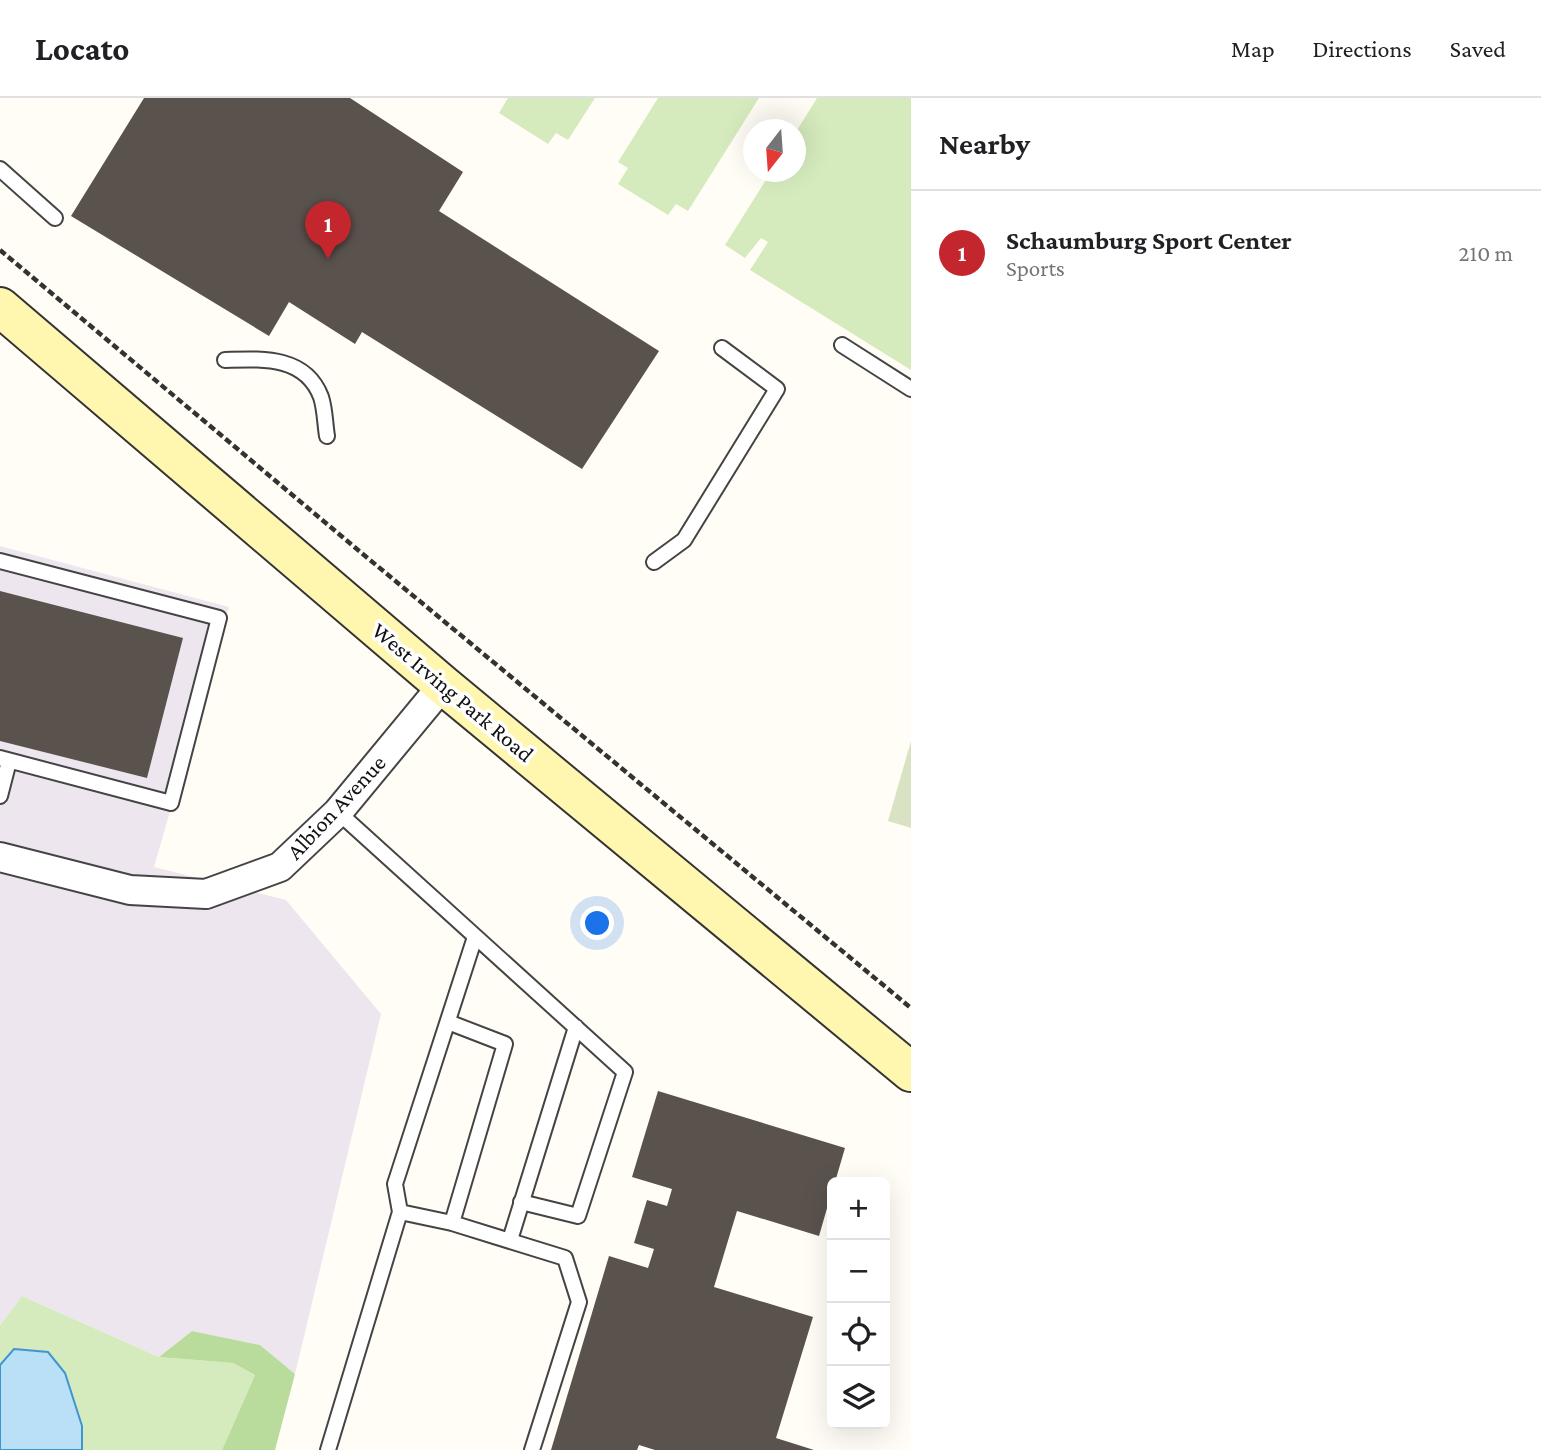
<!DOCTYPE html>
<meta charset="utf-8">
<style>
:root{--surface:#fff;--page:#f6f6f6;--text:#202124;--muted:#757577;--line:#e0e0e0;--accent:#c4262e}
body{margin:0;font-family:"Crimson Pro",serif;background:var(--page);color:var(--text)}
.controls{position:absolute;right:21px;bottom:21px;display:grid;overflow:hidden;border-radius:10px;box-shadow:0 7px 28px #0002}
.controls button{width:63px;height:63px;display:grid;place-items:center;padding:0;border:0;border-bottom:2px solid var(--line);background:var(--surface);color:var(--text);font:35px sans-serif}
.compass{position:absolute;left:743px;top:21px;width:63px;height:63px;border-radius:50%;background:var(--surface);box-shadow:0 7px 28px #0002;rotate:197deg}
.you{position:absolute;left:598px;top:826px;width:24px;height:24px;margin:-18px;border:5px solid #fff;border-radius:50%;background:#1a73e8;box-shadow:0 0 0 10px #1a73e833}
.badge{display:grid;place-items:center;width:46px;height:46px;border-radius:50%;background:var(--accent);color:#fff;font-size:23px;font-weight:700}
.pin{position:absolute;translate:-50% -58px;filter:drop-shadow(0 2px 4px #0008)}
.pin::after{content:'';position:absolute;top:37px;width:24px;height:21px;background:inherit;clip-path:polygon(0 0,100% 0,50% 100%)}
.list{margin:0;padding:0;list-style:none}
h2{display:flex;justify-content:space-between;align-items:center;height:91px;margin:0;padding:0 28px;font-size:30px}
h2 small{font-size:23px;font-weight:400;color:var(--muted)}
.list li{display:grid;grid-template-columns:46px 1fr auto;gap:21px;align-items:center;box-sizing:border-box;height:126px;padding:0 28px;border-top:2px solid var(--line)}
.list b{display:block;font-size:26px;white-space:nowrap}
.list p{margin:0;font-size:23px;white-space:nowrap;color:var(--muted)}
.list em{font-size:23px;font-style:normal;color:var(--muted)}
.icon{flex:none;width:38px;height:38px;fill:none;stroke:currentColor;stroke-width:2;stroke-linecap:round;stroke-linejoin:round}
.map{position:relative;flex:none;width:911px;height:1352px;overflow:hidden}
header{display:flex;align-items:center;gap:42px;box-sizing:border-box;height:98px;padding:0 35px;background:var(--surface);border-bottom:2px solid var(--line)}
header strong{font-size:33px}
nav{display:flex;gap:38px;margin-inline-start:auto;font-size:24px}
main{display:flex}
aside{flex:1;background:var(--surface)}
.map>svg:first-child{display:block}
.industrial{fill:#eee6ef}
.green{fill:#d5ebbd}
.forest{fill:#b9dc9c}
.cemetery{fill:#d9e3c4}
.water{fill:#b9e0f7;stroke:#3f96cf;stroke-width:2}
.building{fill:#5a524d}
.lines{fill:none;stroke-linecap:round;stroke-linejoin:round}
.lane-casing{stroke:#444;stroke-width:18}
.street-casing{stroke:#444;stroke-width:32}
.secondary-casing{stroke:#333;stroke-width:42}
.path{stroke:#333;stroke-width:4.5;stroke-dasharray:7 3.5;stroke-linecap:butt}
.lane{stroke:#fff;stroke-width:14}
.street{stroke:#fff;stroke-width:28}
.secondary{stroke:#fff6b0;stroke-width:38}
.labels{text-anchor:middle;dominant-baseline:central;stroke-width:7;stroke-linejoin:round;paint-order:stroke}
.street-label{font-size:23px;fill:#111;stroke:#fff}
</style>
<header>
<strong>Locato</strong>
<nav><a>Map</a><a>Directions</a><a>Saved</a></nav>
</header>
<main>
<div class="map">
<svg width="911" height="1352" viewBox="0 0 911 1352">
<rect width="100%" height="100%" fill="#fffdf5"/>
<path class="industrial" d="M0,448L229,509L154,769L286,802L381,916L295,1276L260,1247L192,1233L159,1259L22,1198L0,1227Z"/>
<path class="green" d="M508,0H595L568,42L556,35L548,46L499,15Z
M658,0H759L688,113L676,106L668,117L618,86L628,70L618,64Z
M817,0H911V272L750,172L768,144L761,140L745,160L725,147L771,74H796V34Z
M22,1198L159,1259L233,1265L255,1277L222,1352H0V1227Z"/>
<path class="forest" d="M192,1233L260,1247L295,1276L275,1352H222L255,1277L233,1265L159,1259Z"/>
<path class="cemetery" d="M911,643V730L888,723Z"/>
<path class="water" d="M14,1251L48,1254L65,1275L82,1328V1352H0V1267Z"/>
<path class="building" d="M144,0H350L463,74L439,113L659,253L582,371L362,234L355,246L289,204L269,238L71,118Z
M0,493L183,540L147,680L0,643Z
M658,993L845,1050L835,1084H832V1093L819,1138L737,1113L714,1189L813,1219L776,1340L814,1352H655L639,1347L637,1352H551L609,1158L648,1170L654,1151L634,1145L647,1102L667,1108L672,1091L632,1079Z"/>
<g class="lines">
<g class="lane-casing">
<path id="lane" d="M0,71L55,120
M842,247L911,291
M225,262C260,261 305,257 321,299C325,311 325,326 327,338
M0,463L219,520L171,705L0,660
M654,464L684,442L777,291L722,250
M0,698L9,663
M338,714L625,974L578,1118L521,1104
M448,924L505,946L452,1125
M400,1114L452,1125L565,1160L579,1204L532,1352
M510,1142L576,929
M328,1352L400,1114L395,1086L475,839"/>
</g>
<g class="street-casing">
<path id="street" d="M0,759L130,792L206,796L280,769L338,714L443,587"/>
</g>
<g class="secondary-casing">
<path id="secondary" d="M0,209L443,587L911,974"/>
</g>
<path class="path" d="M0,152L364,457L911,910"/>
<use href="#lane" class="lane"/>
<use href="#street" class="street"/>
<use href="#secondary" class="secondary"/>
</g>
<g class="labels">
<g class="street-label">
<text transform="translate(453 594) rotate(40)">West Irving Park Road</text>
<text transform="translate(336 709) rotate(-47)">Albion Avenue</text>
</g>
</g>
</svg>
<div class="controls">
<button>+</button>
<button>−</button>
<button><svg class="icon" aria-label="locate" viewBox="0 0 24 24"><circle cx="12" cy="12" r="6"/><path d="M12 2v4M12 18v4M2 12h4M18 12h4"/></svg></button>
<button><svg class="icon" aria-label="layers" viewBox="0 0 24 24"><path d="M12 4l9 5-9 5-9-5zM3 14l9 5 9-5"/></svg></button>
</div>
<svg class="compass" viewBox="-18 -18 36 36"><path d="M0-13l5 13h-10z" fill="#e53935"/><path d="M0 13l5-13h-10z" fill="#757577"/></svg>
<div class="you"></div>
<div class="pin badge" style="left:328px;top:161px">1</div>
</div>
<aside>
<h2>Nearby<small></small></h2>
<ul class="list">
<li><span class="badge">1</span><div><b>Schaumburg Sport Center</b><p>Sports</p></div><em>210 m</em></li>
</ul>
</aside>
</main>
